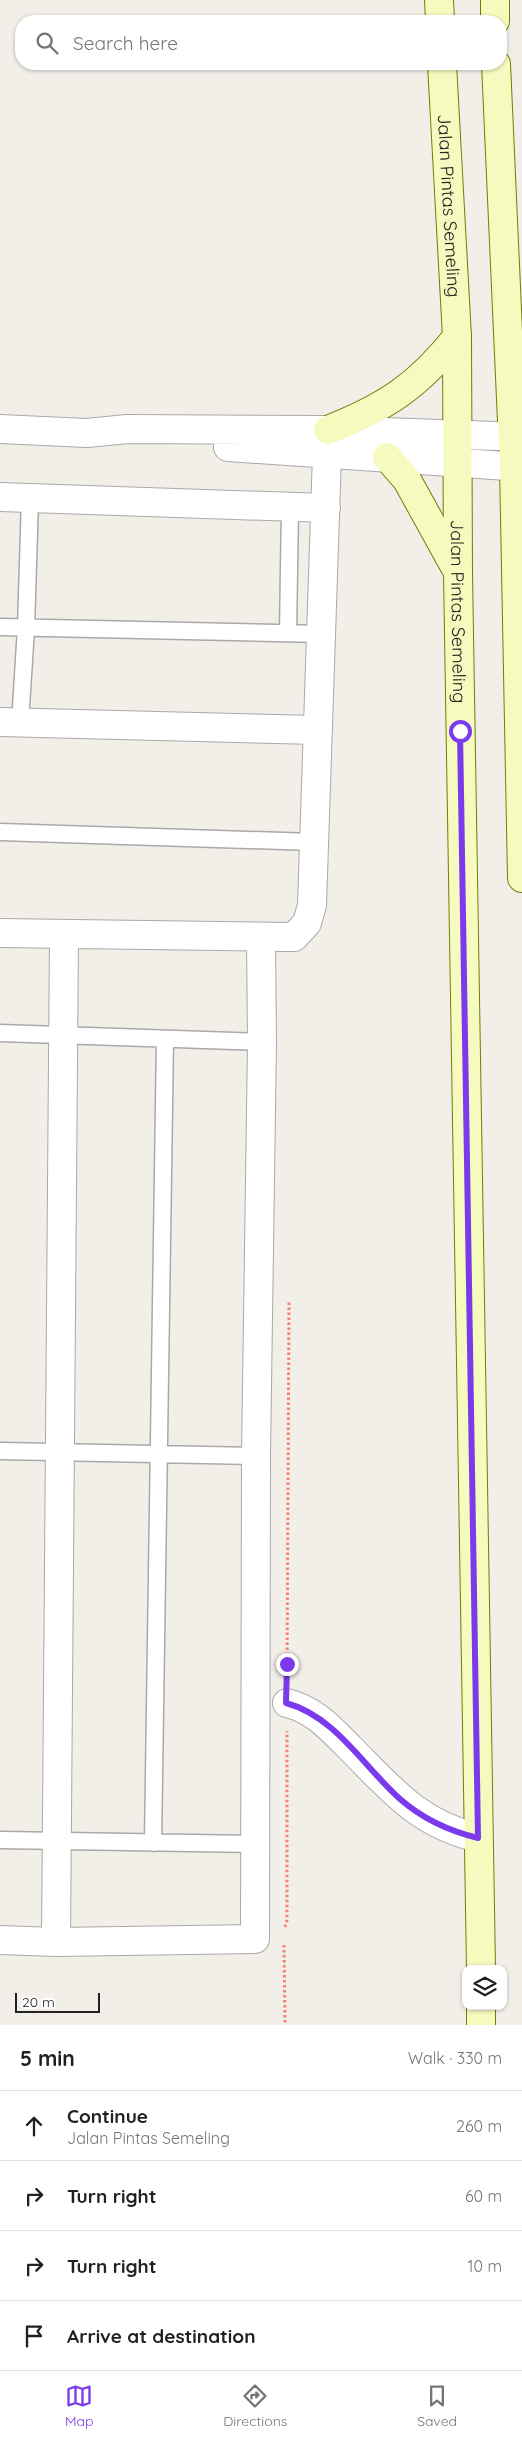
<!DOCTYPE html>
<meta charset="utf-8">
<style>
:root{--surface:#fff;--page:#f2f2f2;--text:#202124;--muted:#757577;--line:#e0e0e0;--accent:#7c3aed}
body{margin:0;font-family:Quicksand,sans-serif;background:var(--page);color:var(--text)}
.controls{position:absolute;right:15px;bottom:15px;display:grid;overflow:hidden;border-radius:10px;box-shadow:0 1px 4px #0004}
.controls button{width:45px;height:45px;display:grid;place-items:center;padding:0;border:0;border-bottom:1px solid var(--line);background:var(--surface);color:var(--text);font:25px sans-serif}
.scale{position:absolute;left:15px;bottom:12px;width:85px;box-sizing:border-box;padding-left:5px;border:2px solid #222;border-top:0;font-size:14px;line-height:18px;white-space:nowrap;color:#222;-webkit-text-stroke:4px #fff;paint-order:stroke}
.stop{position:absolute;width:15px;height:15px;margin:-11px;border:4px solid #7c3aed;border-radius:50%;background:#fff}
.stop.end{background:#7c3aed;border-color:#fff;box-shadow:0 1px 5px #0008}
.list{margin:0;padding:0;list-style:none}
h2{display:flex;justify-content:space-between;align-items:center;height:65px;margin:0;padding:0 20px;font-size:21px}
h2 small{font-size:16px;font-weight:400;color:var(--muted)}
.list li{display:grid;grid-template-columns:32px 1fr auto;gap:15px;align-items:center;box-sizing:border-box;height:70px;padding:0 20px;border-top:1px solid var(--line)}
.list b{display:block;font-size:19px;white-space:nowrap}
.list p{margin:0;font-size:16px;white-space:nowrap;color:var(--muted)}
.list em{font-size:16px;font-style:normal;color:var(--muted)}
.icon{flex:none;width:28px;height:28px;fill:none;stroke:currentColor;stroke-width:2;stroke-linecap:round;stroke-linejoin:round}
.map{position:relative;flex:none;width:522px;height:2025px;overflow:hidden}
.search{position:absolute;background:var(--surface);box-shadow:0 1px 4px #0004;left:15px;right:15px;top:15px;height:55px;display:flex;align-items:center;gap:12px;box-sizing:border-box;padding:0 18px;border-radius:20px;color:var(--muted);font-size:19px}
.sheet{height:345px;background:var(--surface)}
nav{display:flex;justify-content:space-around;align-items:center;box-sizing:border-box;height:70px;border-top:1px solid var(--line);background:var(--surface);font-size:14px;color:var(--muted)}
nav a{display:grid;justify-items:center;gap:2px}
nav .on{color:var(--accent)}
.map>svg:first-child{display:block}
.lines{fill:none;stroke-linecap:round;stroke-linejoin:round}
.lane-casing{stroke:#a9a9a9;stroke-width:19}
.street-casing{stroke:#a9a9a9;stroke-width:30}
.secondary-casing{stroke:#707d05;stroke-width:30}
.path{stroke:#fa8072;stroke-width:3;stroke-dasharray:2.5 2.5;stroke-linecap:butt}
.lane{stroke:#fff;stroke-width:16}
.street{stroke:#fff;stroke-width:28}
.secondary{stroke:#f7fabf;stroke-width:28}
.route{stroke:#7c3aed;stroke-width:6}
.labels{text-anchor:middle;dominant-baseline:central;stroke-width:4.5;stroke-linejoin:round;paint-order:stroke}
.street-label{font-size:18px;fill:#222;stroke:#fff}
</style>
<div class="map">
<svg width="522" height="2025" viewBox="0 0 522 2025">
<rect width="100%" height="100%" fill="#f2efe9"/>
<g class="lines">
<g class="lane-casing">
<path id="lane" d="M0,627L321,634
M288,633L290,507
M20,723L26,628L30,498
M0,832L314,842
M0,1033L262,1042
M0,1451L256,1456
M0,1840L255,1844
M153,1843L165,1039"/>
</g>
<g class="street-casing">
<path id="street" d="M0,429L87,433L127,429L328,430L522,437
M228,447L522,467
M0,497L326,508
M0,722L318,730
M0,933L294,937L307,923L312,905L327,455
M287,1703C315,1710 331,1729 351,1749C393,1791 419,1824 478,1838
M0,1940L56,1942L255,1939L256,1456L262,1042L261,937
M56,1942L64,935"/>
</g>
<g class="secondary-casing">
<g id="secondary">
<path d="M439,0L440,21"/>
<path d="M495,0V21"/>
<path id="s1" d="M442,64L457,337L458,573L481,1969"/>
<path d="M496,64L514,466L522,878"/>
<path d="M328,430C386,407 418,386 457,337"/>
<path d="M387,457L407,480L455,567"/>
<path d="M481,2025V2006"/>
</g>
</g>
<path class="path" d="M287,1675L289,1301
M285,1927L287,1920V1731
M284,1945L285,2025"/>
<use href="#lane" class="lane"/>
<use href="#street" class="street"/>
<use href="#secondary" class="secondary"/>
</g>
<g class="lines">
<path class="route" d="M287,1664L286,1703C335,1716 364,1767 400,1799C424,1820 449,1831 478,1838L460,731"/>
</g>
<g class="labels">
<g class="street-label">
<text stroke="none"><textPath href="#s1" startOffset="142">Jalan Pintas Semeling</textPath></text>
<text stroke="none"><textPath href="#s1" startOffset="548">Jalan Pintas Semeling</textPath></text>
</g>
</g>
</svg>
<div class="controls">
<button><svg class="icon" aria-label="layers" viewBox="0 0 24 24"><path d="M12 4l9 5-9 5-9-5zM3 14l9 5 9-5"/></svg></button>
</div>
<div class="scale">20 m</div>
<div class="stop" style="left:460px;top:731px"></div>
<div class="stop end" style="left:287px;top:1664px"></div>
<div class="search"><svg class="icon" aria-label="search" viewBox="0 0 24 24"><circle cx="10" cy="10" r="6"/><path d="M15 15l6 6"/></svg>Search here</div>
</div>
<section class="sheet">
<h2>5 min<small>Walk · 330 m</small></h2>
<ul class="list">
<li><svg class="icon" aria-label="ahead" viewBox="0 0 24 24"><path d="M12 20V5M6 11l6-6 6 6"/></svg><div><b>Continue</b><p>Jalan Pintas Semeling</p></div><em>260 m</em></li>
<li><svg class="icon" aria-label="right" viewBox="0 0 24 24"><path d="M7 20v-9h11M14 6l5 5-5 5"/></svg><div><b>Turn right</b></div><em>60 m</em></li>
<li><svg class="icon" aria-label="right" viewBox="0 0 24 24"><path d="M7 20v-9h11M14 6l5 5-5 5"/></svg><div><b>Turn right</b></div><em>10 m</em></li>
<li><svg class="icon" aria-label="arrive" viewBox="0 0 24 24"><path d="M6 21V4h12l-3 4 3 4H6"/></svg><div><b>Arrive at destination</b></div></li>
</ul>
</section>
<nav>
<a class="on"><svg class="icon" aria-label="map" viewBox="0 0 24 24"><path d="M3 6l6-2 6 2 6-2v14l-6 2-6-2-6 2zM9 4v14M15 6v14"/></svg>Map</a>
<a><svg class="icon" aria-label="directions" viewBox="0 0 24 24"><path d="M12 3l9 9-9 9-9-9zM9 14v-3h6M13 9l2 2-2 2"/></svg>Directions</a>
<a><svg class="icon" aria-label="saved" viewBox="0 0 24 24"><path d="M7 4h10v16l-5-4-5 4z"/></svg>Saved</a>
</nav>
